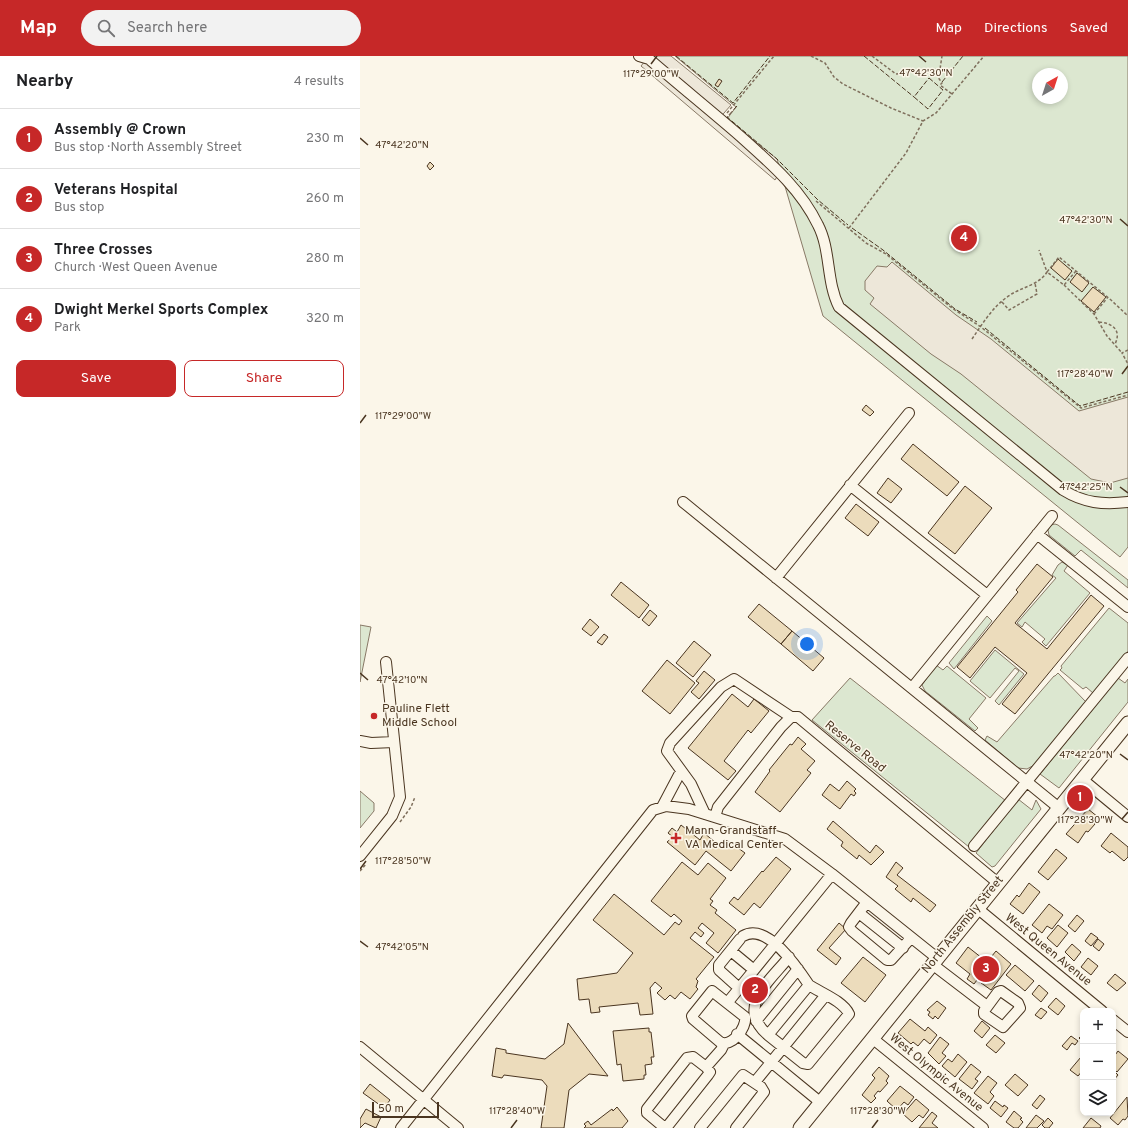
<!DOCTYPE html>
<meta charset="utf-8">
<style>
:root{--surface:#fff;--page:#f2f2f2;--text:#202124;--muted:#757577;--line:#e0e0e0;--accent:#c62828}
body{margin:0;font-family:Overpass,sans-serif;background:var(--page);color:var(--text)}
.controls{position:absolute;right:12px;bottom:12px;display:grid;overflow:hidden;border-radius:8px;box-shadow:0 2px 6px #0003}
.controls button{width:36px;height:36px;display:grid;place-items:center;padding:0;border:0;border-bottom:1px solid var(--line);background:var(--surface);color:var(--text);font:20px sans-serif}
.compass{position:absolute;left:672px;top:12px;width:36px;height:36px;border-radius:50%;background:var(--surface);box-shadow:0 2px 6px #0003;rotate:39deg}
.scale{position:absolute;left:12px;bottom:10px;width:67px;box-sizing:border-box;padding-left:4px;border:2px solid #4a3520;border-top:0;font-size:11px;line-height:14px;white-space:nowrap;color:#4a3520;-webkit-text-stroke:3px #fbf6e9;paint-order:stroke}
.you{position:absolute;left:447px;top:588px;width:14px;height:14px;margin:-10px;border:3px solid #fff;border-radius:50%;background:#1a73e8;box-shadow:0 0 0 6px #1a73e833}
.badge{display:grid;place-items:center;width:26px;height:26px;border-radius:50%;background:var(--accent);color:#fff;font-size:13px;font-weight:700}
.pin{position:absolute;translate:-50% -50%;border:2px solid #fff;box-shadow:0 1px 4px #0006}
.list{margin:0;padding:0;list-style:none}
h2{display:flex;justify-content:space-between;align-items:center;height:52px;margin:0;padding:0 16px;font-size:17px}
h2 small{font-size:13px;font-weight:400;color:var(--muted)}
.list li{display:grid;grid-template-columns:26px 1fr auto;gap:12px;align-items:center;box-sizing:border-box;height:60px;padding:0 16px;border-top:1px solid var(--line)}
.list b{display:block;font-size:15px;white-space:nowrap}
.list p{margin:0;font-size:13px;white-space:nowrap;color:var(--muted)}
.list em{font-size:13px;font-style:normal;color:var(--muted)}
.actions{display:flex;gap:8px;padding:12px 16px}
.actions a{flex:1;padding:9px 0;border:1px solid var(--accent);border-radius:8px;text-align:center;font-size:14px;color:var(--accent)}
.actions .main{background:var(--accent);color:#fff}
.icon{flex:none;width:22px;height:22px;fill:none;stroke:currentColor;stroke-width:2;stroke-linecap:round;stroke-linejoin:round}
.map{position:relative;flex:none;width:768px;height:1072px;overflow:hidden}
header{display:flex;align-items:center;gap:24px;box-sizing:border-box;height:56px;padding:0 20px;background:var(--accent);color:#fff}
header strong{font-size:19px}
nav{display:flex;gap:22px;margin-inline-start:auto;font-size:14px}
.search{width:280px;height:36px;background:var(--page);display:flex;align-items:center;gap:10px;box-sizing:border-box;padding:0 14px;border-radius:22px;color:var(--muted);font-size:15px}
main{display:flex}
aside{flex:1;background:var(--surface)}
.map>svg:first-child{display:block}
.green{fill:#dce7d0;stroke:#887966;fill-rule:evenodd}
.parking{fill:#ede7d9;stroke:#887966}
.building{fill:#ecdcbc;stroke:#4a3520}
.lines{fill:none;stroke-linecap:round;stroke-linejoin:round}
.minor-casing{stroke:#4a3520;stroke-width:12}
.major-casing{stroke:#4a3520;stroke-width:15}
.path{stroke:#7f6f5c;stroke-width:1.5;stroke-dasharray:3 2;stroke-linecap:butt}
.minor{stroke:#fbf6e9;stroke-width:10}
.major{stroke:#fbf6e9;stroke-width:13}
.fence{stroke:#4a3520;stroke-width:1;stroke-dasharray:5 2;stroke-linecap:butt}
.ticks{fill:none;stroke:#4a3520;stroke-width:1.5}
.poi-dot{fill:#c62828;stroke:#fbf6e9;stroke-width:1.5}
.labels{text-anchor:middle;dominant-baseline:central;stroke-width:3;stroke-linejoin:round;paint-order:stroke}
.poi-label{font-size:12px;fill:#4a3520;stroke:#fbf6e9;text-anchor:start}
.street-label{font-size:12px;fill:#4a3520;stroke:#fbf6e9}
.ticks-label{font-size:10px;text-anchor:middle;fill:#4a3520;stroke:#fbf6e9;stroke-width:3;stroke-linejoin:round;paint-order:stroke}
</style>
<header>
<strong>Map</strong>
<div class="search"><svg class="icon" aria-label="search" viewBox="0 0 24 24"><circle cx="10" cy="10" r="6"/><path d="M15 15l6 6"/></svg>Search here</div>
<nav><a>Map</a><a>Directions</a><a>Saved</a></nav>
</header>
<main>
<aside>
<h2>Nearby<small>4 results</small></h2>
<ul class="list">
<li><span class="badge">1</span><div><b>Assembly @ Crown</b><p>Bus stop · North Assembly Street</p></div><em>230 m</em></li>
<li><span class="badge">2</span><div><b>Veterans Hospital</b><p>Bus stop</p></div><em>260 m</em></li>
<li><span class="badge">3</span><div><b>Three Crosses</b><p>Church · West Queen Avenue</p></div><em>280 m</em></li>
<li><span class="badge">4</span><div><b>Dwight Merkel Sports Complex</b><p>Park</p></div><em>320 m</em></li>
</ul>
<div class="actions"><a class="main">Save</a><a>Share</a></div>
</aside>
<div class="map">
<svg width="768" height="1072" viewBox="0 0 768 1072">
<rect width="100%" height="100%" fill="#fbf6e9"/>
<path class="green" d="M315,0H768V491L760,501L463,260L417,103L367,63L376,51ZM678,18H702V42H678Z
M695,468L698,469L768,524V532L721,494L715,500L689,479L688,474L691,469Z
M702,506L708,509L704,515L730,537L686,590L682,586L685,583L665,566L662,571L657,567L696,522L692,519L698,509Z
M749,552L768,567V595L733,637L726,631L723,633L700,614L702,612L701,610Z
M627,560L632,565L594,613L589,607Z
M0,569L11,571L0,626Z
M635,594L664,618L639,649L635,645L659,615L655,612L630,642L610,625Z
M576,609L583,614L587,610L626,642L609,663L618,672L615,675L565,635L562,629Z
M698,617L726,646L676,708L667,713L658,712L625,684L627,680L637,686L694,620H695Z
M490,622L646,745L609,791L452,664Z
M758,622L765,627L768,623V646L699,732L680,718Z
M0,735L14,747V755L0,772Z
M658,743L672,754L676,744L681,753L635,810L632,811L616,797Z"/>
<path class="parking" d="M289,0H311L371,49L357,65L418,119L415,124L281,10Z
M532,206L596,259L631,283L719,355L768,341V422L750,427L731,423L601,318L571,298L510,248L514,242L505,234V225L517,210L527,211Z"/>
<path class="building" d="M359,23L362,25L358,31L355,29Z
M70,106L74,110L70,114L67,110Z
M698,203L712,215L705,224L691,212Z
M717,217L729,227L722,236L710,226Z
M733,231L746,241L734,256L721,245Z
M506,349L514,356L510,360L502,354Z
M553,388L599,426L587,440L541,403Z
M528,422L542,433L531,447L517,437Z
M605,430L632,452L595,498L568,477Z
M496,448L519,466L508,480L485,462Z
M677,508L693,521L655,567L687,593L731,539L744,550L655,658L642,648L667,617L635,591L610,622L597,611L658,536L656,534Z
M261,526L289,549L279,562L251,539Z
M399,548L432,575L421,588L388,561Z
M290,554L297,560L289,570L282,564Z
M230,563L239,571L231,580L222,573Z
M432,575L464,602L453,615L421,588Z
M244,578L248,581L242,589L237,586Z
M334,585L351,599L333,621L316,607Z
M307,604L335,627L310,658L282,635Z
M344,615L355,624L339,643L331,636L339,627L336,625Z
M372,638L388,651L394,643L409,655L391,677L388,674L364,705L376,715L368,724L328,692Z
M438,681L446,688L441,693L455,705L447,714L451,717L420,756L395,736L410,715L409,714L430,688L432,689Z
M487,725L496,733L494,735L496,737L494,740L491,738L480,753L462,739L470,728L479,735Z
M728,753L738,761L733,766L735,768L728,776L726,775L718,787L706,778Z
M473,765L510,797L516,789L524,796L511,809L499,799L497,803L481,790L483,786L467,773Z
M321,769L340,784L344,777L362,792L367,784L385,797L371,815L346,795L335,809L307,786L313,781L308,777L312,772L317,776Z
M751,777L768,791V801L764,805L752,795L750,797L741,790Z
M696,793L707,802L688,824L678,816Z
M416,801L431,813L400,852L394,847L384,859L369,847L374,841L378,844L402,815L403,816Z
M322,806L338,819L348,807L366,822L350,843L353,845L350,849L357,854L355,857L376,874L358,897L346,887L354,877L342,867L338,872L344,877L341,881L335,876L330,882L354,901L336,923L338,925L336,931L338,933L330,943L321,936L315,943L310,939L305,944L297,937L302,932L295,926L290,932L293,958L280,959L278,947L239,951L240,956L231,957L229,943L219,944L217,923L257,917L273,897L233,864L254,838L304,879L315,866L319,869L322,865L314,858L311,861L291,845Z
M536,806L543,812L537,819L576,849L570,856L553,842L551,846L535,833L538,830L526,821Z
M669,827L680,836L663,858L650,848L657,839L659,841Z
M689,848L703,859L692,873L687,870L682,877L672,869Z
M717,859L724,865L715,876L708,870Z
M479,867L486,873L469,892L481,902L476,909L457,894Z
M698,869L708,877L697,891L687,882Z
M731,877L738,882L731,890L725,885Z
M738,883L744,888L739,895L733,890Z
M712,888L721,896L714,905L705,896Z
M608,891L627,906L636,895L651,908L631,934L617,924L614,928L607,923L610,918L596,907Z
M503,901L526,919L505,946L481,927Z
M728,902L738,910L731,919L721,911Z
M655,909L674,925L665,935L646,919Z
M755,918L766,927L757,935L747,927Z
M679,929L688,937L681,946L672,938Z
M696,942L705,950L698,959L688,951Z
M577,945L586,952L578,963L575,960L573,963L568,959L570,956L567,954Z
M681,952L687,956L681,963L675,959Z
M550,963L565,975L568,971L577,979L570,988L564,983L558,990L553,986L551,988L538,977Z
M622,965L630,972L622,982L614,975Z
M208,967L248,1020L229,1018L209,1034L204,1072H181L187,1030L182,1024L144,1019L142,1022L132,1020L136,992L146,994V997L185,1003L204,988Z
M289,972V976H291L294,1001H291L292,1008L285,1009L286,1019H284V1023L263,1025L261,1008L257,1009L253,975Z
M723,978V986L719,982Z
M635,979L645,987L636,997L626,989Z
M711,980L718,985L715,989L712,987L707,994L702,990Z
M580,981L589,988L582,997L586,1000L579,1008L568,997Z
M758,995L768,1003L757,1016L753,1012V1002Z
M598,998L607,1006L595,1021L582,1010L588,1003L592,1006Z
M721,1001L723,1003V1014L718,1020L710,1014Z
M611,1008L621,1016L615,1023L618,1025L612,1033L599,1023Z
M519,1011L529,1020L526,1025L528,1027L520,1036L518,1035L514,1040L516,1042L511,1047L502,1039L515,1022L512,1019Z
M754,1015L758,1019L753,1025V1017Z
M655,1018L668,1029L658,1040L645,1029Z
M628,1020L637,1027L630,1036L634,1040L628,1048L614,1037Z
M10,1028L30,1044L24,1052L3,1037Z
M540,1030L554,1041L548,1049L544,1046L537,1054L527,1045Z
M680,1039L685,1043L677,1053L672,1049Z
M767,1041L768,1060L765,1064L763,1063L758,1069L750,1062Z
M556,1043L569,1054L563,1062L559,1059L552,1066L543,1058Z
M635,1045L643,1051L644,1049L648,1052L641,1061L630,1052Z
M257,1051L268,1065L262,1072H224L226,1070L224,1068L228,1065L231,1069L252,1053L253,1055Z
M6,1053L21,1061L16,1072L5,1067L0,1072V1063Z
M654,1055L662,1062L660,1063L663,1066L658,1072H654L646,1066Z
M572,1056L577,1060L572,1067L578,1072H559Z
M676,1059L684,1065L677,1072H666Z
M688,1062L693,1067L689,1072H685L682,1069Z
M731,1062L741,1070L740,1072H723Z"/>
<g class="lines">
<g class="minor-casing">
<path id="minor" d="M279,0L289,3C319,29 350,54 380,80C410,107 440,132 458,169C471,194 466,225 479,251L703,434C724,447 743,449 768,446
M490,429L627,539
M323,446L699,752
M677,478L768,551
M416,522L549,357
M552,632L692,460
M0,685L11,687L34,686
M722,723L768,761
M302,751L321,715
M345,758L331,728L307,695L310,687L361,631L374,623L431,661
M355,761L358,751L421,671L431,661H438L638,827
M614,790L768,602
M0,800L32,760L40,741L26,606
M507,846L491,867L489,871L492,875L527,904H531L551,882
M617,852L742,955
M499,857L543,892
M383,880C407,866 437,911 449,929
M371,895L394,914
M572,908L627,950
M449,929C461,937 483,945 489,958L448,1008L443,1007L408,979Z
M379,932L359,914V909L380,883
M352,935L385,961C387,972 371,992 360,986L333,963L332,960Z
M641,935L658,947L660,952L643,971L624,958V955L638,936Z
M368,946L472,818
M753,964L768,976
M396,965L438,913
M377,978L460,1046
M408,979C375,951 410,925 429,901
M512,982L623,1072
M0,991L98,1072
M395,1026L465,940
M41,1072L293,754L306,750L329,753L425,783L472,818L577,902
M305,1072L287,1057V1053L327,1002L333,1001L346,1011L361,994L364,988
M306,1072L348,1019L350,1016L346,1011
M340,1072L383,1019L401,1031L404,1036L376,1072"/>
</g>
<g class="major-casing">
<path id="major" d="M440,1072L768,667"/>
</g>
<path class="path" d="M451,0L465,7L474,21L483,28L531,52L563,65
M512,0L536,18L580,13L582,0
M573,14L582,27L580,29L592,38
M367,57L414,0
M456,145L506,187L526,198L592,252L621,271L721,352L768,339
M489,172L546,97L563,65L576,57L624,0
M716,215L704,229L687,216L699,201L751,244L768,260
M704,229L734,258L747,280L762,297
M642,246L649,254L677,238L675,227
M734,258L748,241
M739,266C752,267 762,274 755,288
M612,283C623,267 633,250 650,239C662,231 679,229 687,216L679,194
M768,294L762,297L768,308
M40,766L51,751L55,741
M0,815L6,808"/>
<use href="#minor" class="minor"/>
<use href="#major" class="major"/>
<path class="fence" d="M316,0L373,47L410,0
M504,0L554,41
M569,22L583,34L568,53L554,41Z
M582,26L603,0
M377,50L367,61L417,103L458,144L488,169
M492,172L523,194L595,253L617,266
M625,272L720,350L768,336"/>
</g>
<path class="ticks" d="M559,0L566,6M291,8L297,0M0,82L8,89M760,163L768,170M762,318L768,310M0,367L6,359M760,431L768,437M0,617L8,624M760,698L768,704M762,763L768,756M0,813L6,805M0,885L8,891M151,1072L157,1064M512,1072L518,1064"/>
<g class="poi-dot">
<circle cx="14" cy="660" r="4"/>
<path d="M314 776h4v4h4v4h-4v4h-4v-4h-4v-4h4z"/>
</g>
<g class="labels">
<g class="poi-label">
<text x="22" y="653">Pauline Flett<tspan x="22" dy="14">Middle School</tspan></text>
<text x="325" y="775">Mann-Grandstaff<tspan x="325" dy="14">VA Medical Center</tspan></text>
</g>
<g class="street-label">
<text transform="translate(495 691) rotate(39)">Reserve Road</text>
<text transform="translate(603 869) rotate(-51)">North Assembly Street</text>
<text transform="translate(688 894) rotate(39)">West Queen Avenue</text>
<text transform="translate(576 1017) rotate(39)">West Olympic Avenue</text>
</g>
</g>
<g class="ticks-label">
<text x="566" y="20">47°42'30"N</text>
<text x="291" y="21">117°29'00"W</text>
<text x="42" y="92">47°42'20"N</text>
<text x="726" y="167">47°42'30"N</text>
<text x="725" y="321">117°28'40"W</text>
<text x="43" y="363">117°29'00"W</text>
<text x="726" y="434">47°42'25"N</text>
<text x="42" y="627">47°42'10"N</text>
<text x="726" y="702">47°42'20"N</text>
<text x="725" y="767">117°28'30"W</text>
<text x="43" y="808">117°28'50"W</text>
<text x="42" y="894">47°42'05"N</text>
<text x="157" y="1058">117°28'40"W</text>
<text x="518" y="1058">117°28'30"W</text>
</g>
</svg>
<div class="controls">
<button>+</button>
<button>−</button>
<button><svg class="icon" aria-label="layers" viewBox="0 0 24 24"><path d="M12 4l9 5-9 5-9-5zM3 14l9 5 9-5"/></svg></button>
</div>
<svg class="compass" viewBox="-18 -18 36 36"><path d="M0-13l5 13h-10z" fill="#e53935"/><path d="M0 13l5-13h-10z" fill="#757577"/></svg>
<div class="scale">50 m</div>
<div class="you"></div>
<div class="pin badge" style="left:720px;top:742px">1</div>
<div class="pin badge" style="left:395px;top:934px">2</div>
<div class="pin badge" style="left:626px;top:913px">3</div>
<div class="pin badge" style="left:604px;top:182px">4</div>
</div>
</main>
